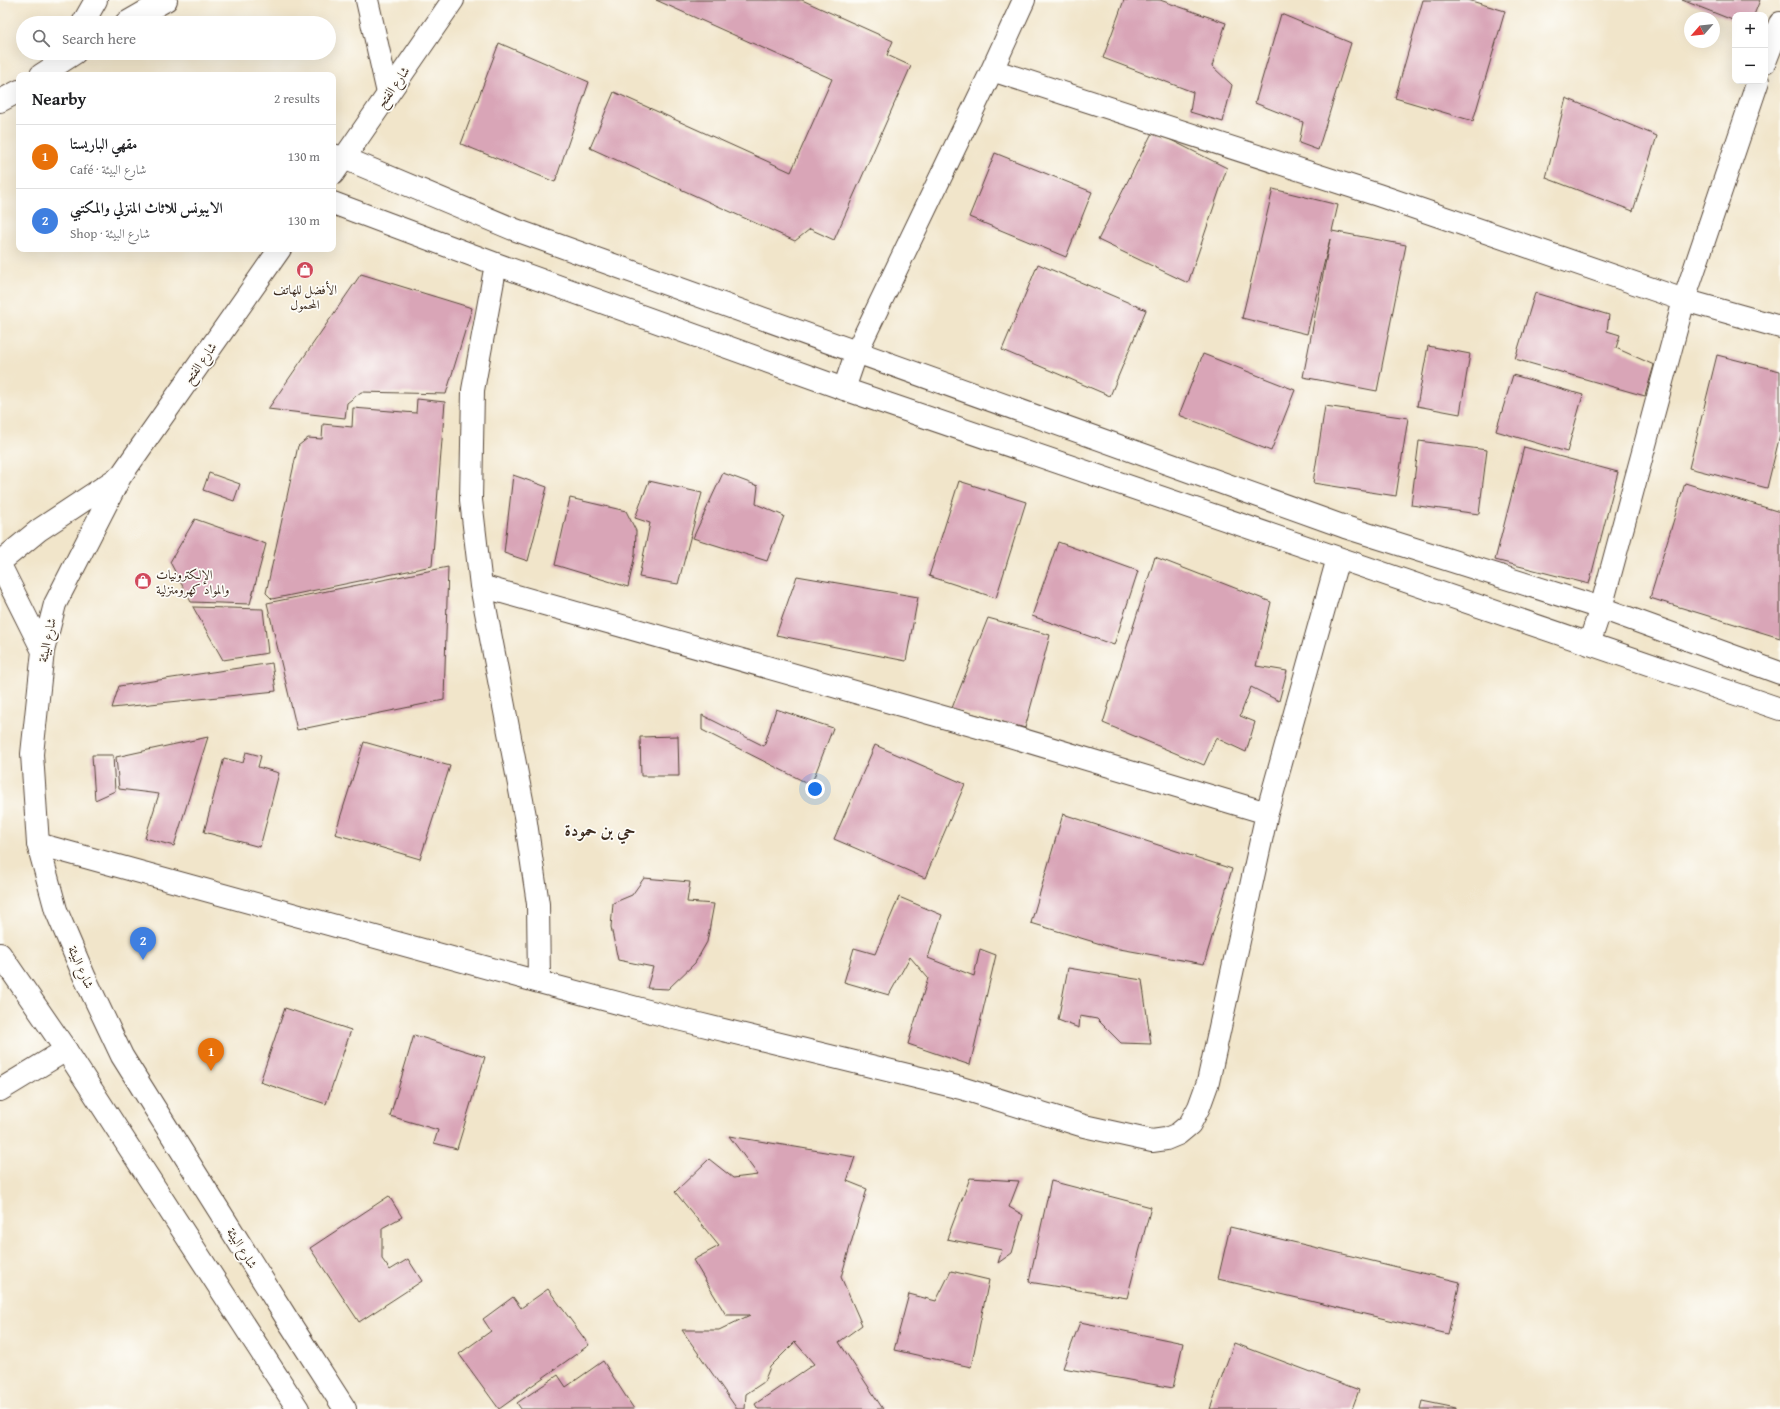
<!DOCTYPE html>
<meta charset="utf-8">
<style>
:root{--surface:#fff;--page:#f2f2f2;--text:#202124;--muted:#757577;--line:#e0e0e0;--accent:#0f766e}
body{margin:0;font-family:"Gentium Book Plus",Amiri,serif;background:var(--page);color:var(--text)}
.controls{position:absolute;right:12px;top:12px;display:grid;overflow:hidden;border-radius:8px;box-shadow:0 4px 16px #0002}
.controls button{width:36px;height:36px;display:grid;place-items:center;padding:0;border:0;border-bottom:1px solid var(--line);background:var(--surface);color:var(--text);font:20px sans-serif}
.compass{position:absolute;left:1684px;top:12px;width:36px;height:36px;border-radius:50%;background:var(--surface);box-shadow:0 4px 16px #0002;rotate:242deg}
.you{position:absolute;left:815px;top:789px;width:14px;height:14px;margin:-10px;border:3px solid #fff;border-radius:50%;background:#1a73e8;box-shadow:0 0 0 6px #1a73e833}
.badge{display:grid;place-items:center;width:26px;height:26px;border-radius:50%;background:var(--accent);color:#fff;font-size:13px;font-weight:700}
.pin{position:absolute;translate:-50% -33px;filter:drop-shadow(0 1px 2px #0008)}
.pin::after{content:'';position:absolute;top:21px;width:14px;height:12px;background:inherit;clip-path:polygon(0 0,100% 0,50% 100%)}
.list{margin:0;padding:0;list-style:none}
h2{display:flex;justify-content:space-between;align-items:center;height:52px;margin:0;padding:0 16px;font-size:17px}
h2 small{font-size:13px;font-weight:400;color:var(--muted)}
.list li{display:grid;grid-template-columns:26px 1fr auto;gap:12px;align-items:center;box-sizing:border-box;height:64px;padding:0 16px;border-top:1px solid var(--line)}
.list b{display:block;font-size:15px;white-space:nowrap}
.list p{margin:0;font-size:13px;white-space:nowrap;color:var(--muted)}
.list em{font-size:13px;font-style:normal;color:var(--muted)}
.icon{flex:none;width:22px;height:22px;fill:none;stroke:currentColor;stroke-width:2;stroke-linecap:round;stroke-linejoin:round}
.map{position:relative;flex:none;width:1780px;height:1409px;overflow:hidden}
.search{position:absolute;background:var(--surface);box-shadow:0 4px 16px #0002;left:16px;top:16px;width:320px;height:44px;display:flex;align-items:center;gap:10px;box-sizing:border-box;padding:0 14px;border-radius:22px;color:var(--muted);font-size:15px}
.panel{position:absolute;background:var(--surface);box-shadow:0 4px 16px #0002;left:16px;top:72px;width:320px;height:180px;border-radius:8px}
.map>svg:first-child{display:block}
.building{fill:#d9a5b7}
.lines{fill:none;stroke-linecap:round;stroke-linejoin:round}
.minor-casing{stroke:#564638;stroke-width:24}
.major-casing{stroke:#564638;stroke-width:24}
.minor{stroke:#fff;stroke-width:22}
.major{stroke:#fff;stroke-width:22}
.labels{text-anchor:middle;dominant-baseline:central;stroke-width:3.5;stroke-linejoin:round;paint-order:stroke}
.street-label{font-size:13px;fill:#3b2a1e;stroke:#fdfcf7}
.poi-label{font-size:13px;fill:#3b2a1e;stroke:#fdfcf7}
.district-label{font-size:17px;font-weight:bold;fill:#3b2a1e;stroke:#fdfcf7}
</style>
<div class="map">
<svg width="1780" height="1409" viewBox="0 0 1780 1409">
<rect width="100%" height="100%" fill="#fdfcf7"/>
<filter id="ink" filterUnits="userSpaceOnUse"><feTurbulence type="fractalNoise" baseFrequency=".025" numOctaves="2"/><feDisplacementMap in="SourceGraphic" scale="8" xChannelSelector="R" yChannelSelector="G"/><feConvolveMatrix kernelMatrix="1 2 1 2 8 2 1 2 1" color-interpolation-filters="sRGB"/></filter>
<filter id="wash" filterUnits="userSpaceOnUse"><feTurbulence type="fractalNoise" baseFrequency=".012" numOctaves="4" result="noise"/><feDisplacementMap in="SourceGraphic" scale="16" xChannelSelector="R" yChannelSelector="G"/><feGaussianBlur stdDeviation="0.9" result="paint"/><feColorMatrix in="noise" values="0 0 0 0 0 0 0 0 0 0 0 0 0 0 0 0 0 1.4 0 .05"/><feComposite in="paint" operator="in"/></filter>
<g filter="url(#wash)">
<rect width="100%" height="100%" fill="#f1e5ca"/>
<g id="blocks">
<path class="building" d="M656,0H802L893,41L887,55L911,66L834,240L810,229L795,241L590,148L614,92L791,172L832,79Z
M1124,0H1160L1226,23L1212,66L1232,85L1223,122L1190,112L1193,92L1103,58Z
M1423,0H1468L1505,11L1473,121L1395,98Z
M1682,0H1760L1754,15H1735V21Z
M1281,14L1351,43L1318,150L1299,143L1303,122L1255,103Z
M499,43L589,82L555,182L461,144Z
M1566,98L1657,136L1633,211L1546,178Z
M1153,131L1227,168L1188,283L1098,240Z
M995,153L1092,192L1066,257L969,217Z
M1273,189L1338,205L1332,231L1406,245L1377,391L1303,377L1330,239L1307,334L1242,318Z
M1038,264L1146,310L1110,396L1002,350Z
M361,274L472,308L446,394L361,392L347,403L345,418L268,409Z
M1535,293L1609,315L1607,331L1620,335L1616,348L1654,365L1645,396L1515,359Z
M1428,346L1470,354L1460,414L1417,406Z
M1203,354L1295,390L1271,451L1179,415Z
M1717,355L1780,371V435L1767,488L1689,468Z
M1513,375L1583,395L1567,452L1496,431Z
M417,399L445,402L432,566L272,599L266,593L298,446L308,438L322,439L323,424L352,427L353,408L416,413Z
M1325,406L1408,418L1396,496L1313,483Z
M1419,441L1487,450L1479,514L1411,505Z
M1524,447L1618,472L1589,584L1495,560Z
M209,473L240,484L234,501L203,490Z
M723,473L758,486L756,504L784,516L767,561L693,538Z
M513,475L547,487L528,561L504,553Z
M649,481L702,493L678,584L639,577L650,523L635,518Z
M959,481L1026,502L996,598L929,576Z
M1685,483L1780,512V638L1650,598Z
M570,498L626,511L636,531L635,555L628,587L555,565Z
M195,519L266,544L250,604L191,602L170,562Z
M1058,542L1138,571L1114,645L1032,616Z
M1155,557L1271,602L1256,666L1287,671L1279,701L1251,687L1240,716L1255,722L1246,752L1216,738L1204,765L1103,723Z
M448,567L444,700L297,730L267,603Z
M797,576L918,597L906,661L776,635Z
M193,607L263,609L268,653L223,660Z
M988,618L1050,635L1025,728L952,708Z
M272,663L276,691L112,708L119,686Z
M776,709L833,728L811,785L702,730V715L764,746Z
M678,736L679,776H641L640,737Z
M208,737L174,846L145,838L159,794L119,789L116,757Z
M364,742L450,766L420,859L335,834Z
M875,745L965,784L925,878L834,839Z
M246,752L261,756L258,767L279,773L260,847L204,832L224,758L243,763Z
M92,755H113L115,791L95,800Z
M1063,814L1232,869L1204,964L1114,948L1031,923Z
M644,878L690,882L687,902L714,904L707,942L695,963L668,989L647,988L653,967L618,960L611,927L613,903L632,895Z
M899,897L942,915L928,958L974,976L980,949L996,955L970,1065L908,1044L928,978L910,957L889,995L844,982L854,948L875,954Z
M1068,968L1142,980L1151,1044L1121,1043L1097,1019L1080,1016L1079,1028L1058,1020Z
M285,1008L351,1030L326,1104L260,1082Z
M414,1035L485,1057L457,1149L434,1143L438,1130L390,1116Z
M729,1136L855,1157L847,1181L867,1189L841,1277L862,1325L839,1342L883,1409H758L755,1404L814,1364L795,1342L770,1367L764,1382L746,1394L745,1409H737L682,1330H719L750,1315H726L693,1260L719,1246L675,1192L709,1159L733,1178L758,1175Z
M970,1178L1019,1181L1009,1207L1023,1215L1012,1253L998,1263L1002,1250L947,1239Z
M1051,1181L1151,1207L1127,1298L1029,1282Z
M389,1196L402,1217L382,1228V1259L390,1270L408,1259L422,1281L359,1322L310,1248Z
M1230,1227L1460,1282L1448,1334L1218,1279Z
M951,1271L989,1280L971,1367L894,1350L909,1294L936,1301Z
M548,1289L589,1345L499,1409L459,1354L491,1331L483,1319L513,1297L521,1308Z
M1080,1322L1183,1343L1173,1388L1063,1368Z
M1234,1343L1359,1390L1352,1409H1210Z
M603,1361L634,1409H521L517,1403L558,1375L566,1387Z
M1422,1401L1456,1408V1409H1420Z"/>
</g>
</g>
<g filter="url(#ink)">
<use href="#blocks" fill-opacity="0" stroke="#564638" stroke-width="1"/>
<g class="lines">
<g class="minor-casing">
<path id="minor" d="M367,0L388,93
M83,23L96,0
M1765,62L1780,23
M992,70L1378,195L1684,300L1780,327
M333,155L344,158L513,229L1345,527L1601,608L1780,673
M333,203L496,264L844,389L1780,709
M496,264L473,390L471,500L481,586L525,816L538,904L539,982
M844,389L857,351L992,70L1024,0
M481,586L1003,734L1267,813
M1589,644L1601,608L1684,300L1758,81
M38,844L539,982L678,1019L961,1088L1084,1126L1152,1141L1166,1139L1178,1134L1190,1124L1199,1107L1208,1082L1267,813L1338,558
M0,1090L66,1050"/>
</g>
<g class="major-casing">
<path id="major" d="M126,23L166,0
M41,75L75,53
M0,101L19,91
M333,174L453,0
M280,249L120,477L55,604L43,651L32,754L38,844L56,910L85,978L122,1056L289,1322L345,1409
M0,562L39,530L119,477
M0,565L43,651
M0,954L66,1050L298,1409"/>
</g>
<use href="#minor" class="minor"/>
<use href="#major" class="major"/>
</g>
</g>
<defs>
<g id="shop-disc" transform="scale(0.9)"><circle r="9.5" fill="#d1495b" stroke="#fdfcf7"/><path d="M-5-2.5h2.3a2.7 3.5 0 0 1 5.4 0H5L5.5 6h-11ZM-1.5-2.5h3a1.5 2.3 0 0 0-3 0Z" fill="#fff"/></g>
</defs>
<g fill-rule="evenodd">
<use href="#shop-disc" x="305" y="270"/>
<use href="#shop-disc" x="143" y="581"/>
</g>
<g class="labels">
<g class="street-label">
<text transform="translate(393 87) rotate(-55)">شارع الفتح</text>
<text transform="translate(200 363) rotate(-55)">شارع الفتح</text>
<text transform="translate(47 640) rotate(-78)">شارع البيئة</text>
<text transform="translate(81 967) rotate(66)">شارع البيئة</text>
<text transform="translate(242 1248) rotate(58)">شارع البيئة</text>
</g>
<g class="poi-label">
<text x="305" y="289">الأفضل للهاتف<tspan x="305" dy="15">المحمول</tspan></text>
<text x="156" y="574" text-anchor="start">الإلكترونيات<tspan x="156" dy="15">والمواد كهرومنزلية</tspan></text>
</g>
<g class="district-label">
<text x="600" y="829">حي بن حمودة</text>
</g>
</g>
</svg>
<div class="controls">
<button>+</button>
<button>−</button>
</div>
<svg class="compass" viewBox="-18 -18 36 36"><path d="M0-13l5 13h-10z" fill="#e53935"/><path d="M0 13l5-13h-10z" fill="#757577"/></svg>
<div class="you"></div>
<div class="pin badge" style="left:211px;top:1071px;background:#e8710a">1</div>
<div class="pin badge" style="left:143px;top:960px;background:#3f7fe0">2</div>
<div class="search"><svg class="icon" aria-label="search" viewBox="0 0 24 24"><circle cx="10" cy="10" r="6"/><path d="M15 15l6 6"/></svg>Search here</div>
<section class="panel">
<h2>Nearby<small>2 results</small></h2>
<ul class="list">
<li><span class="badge" style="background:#e8710a">1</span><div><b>مقهي الباريستا</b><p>Café · شارع البيئة</p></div><em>130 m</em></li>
<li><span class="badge" style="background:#3f7fe0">2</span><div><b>الايبونس للاثاث المنزلي والمكتبي</b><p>Shop · شارع البيئة</p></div><em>130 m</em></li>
</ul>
</section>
</div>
